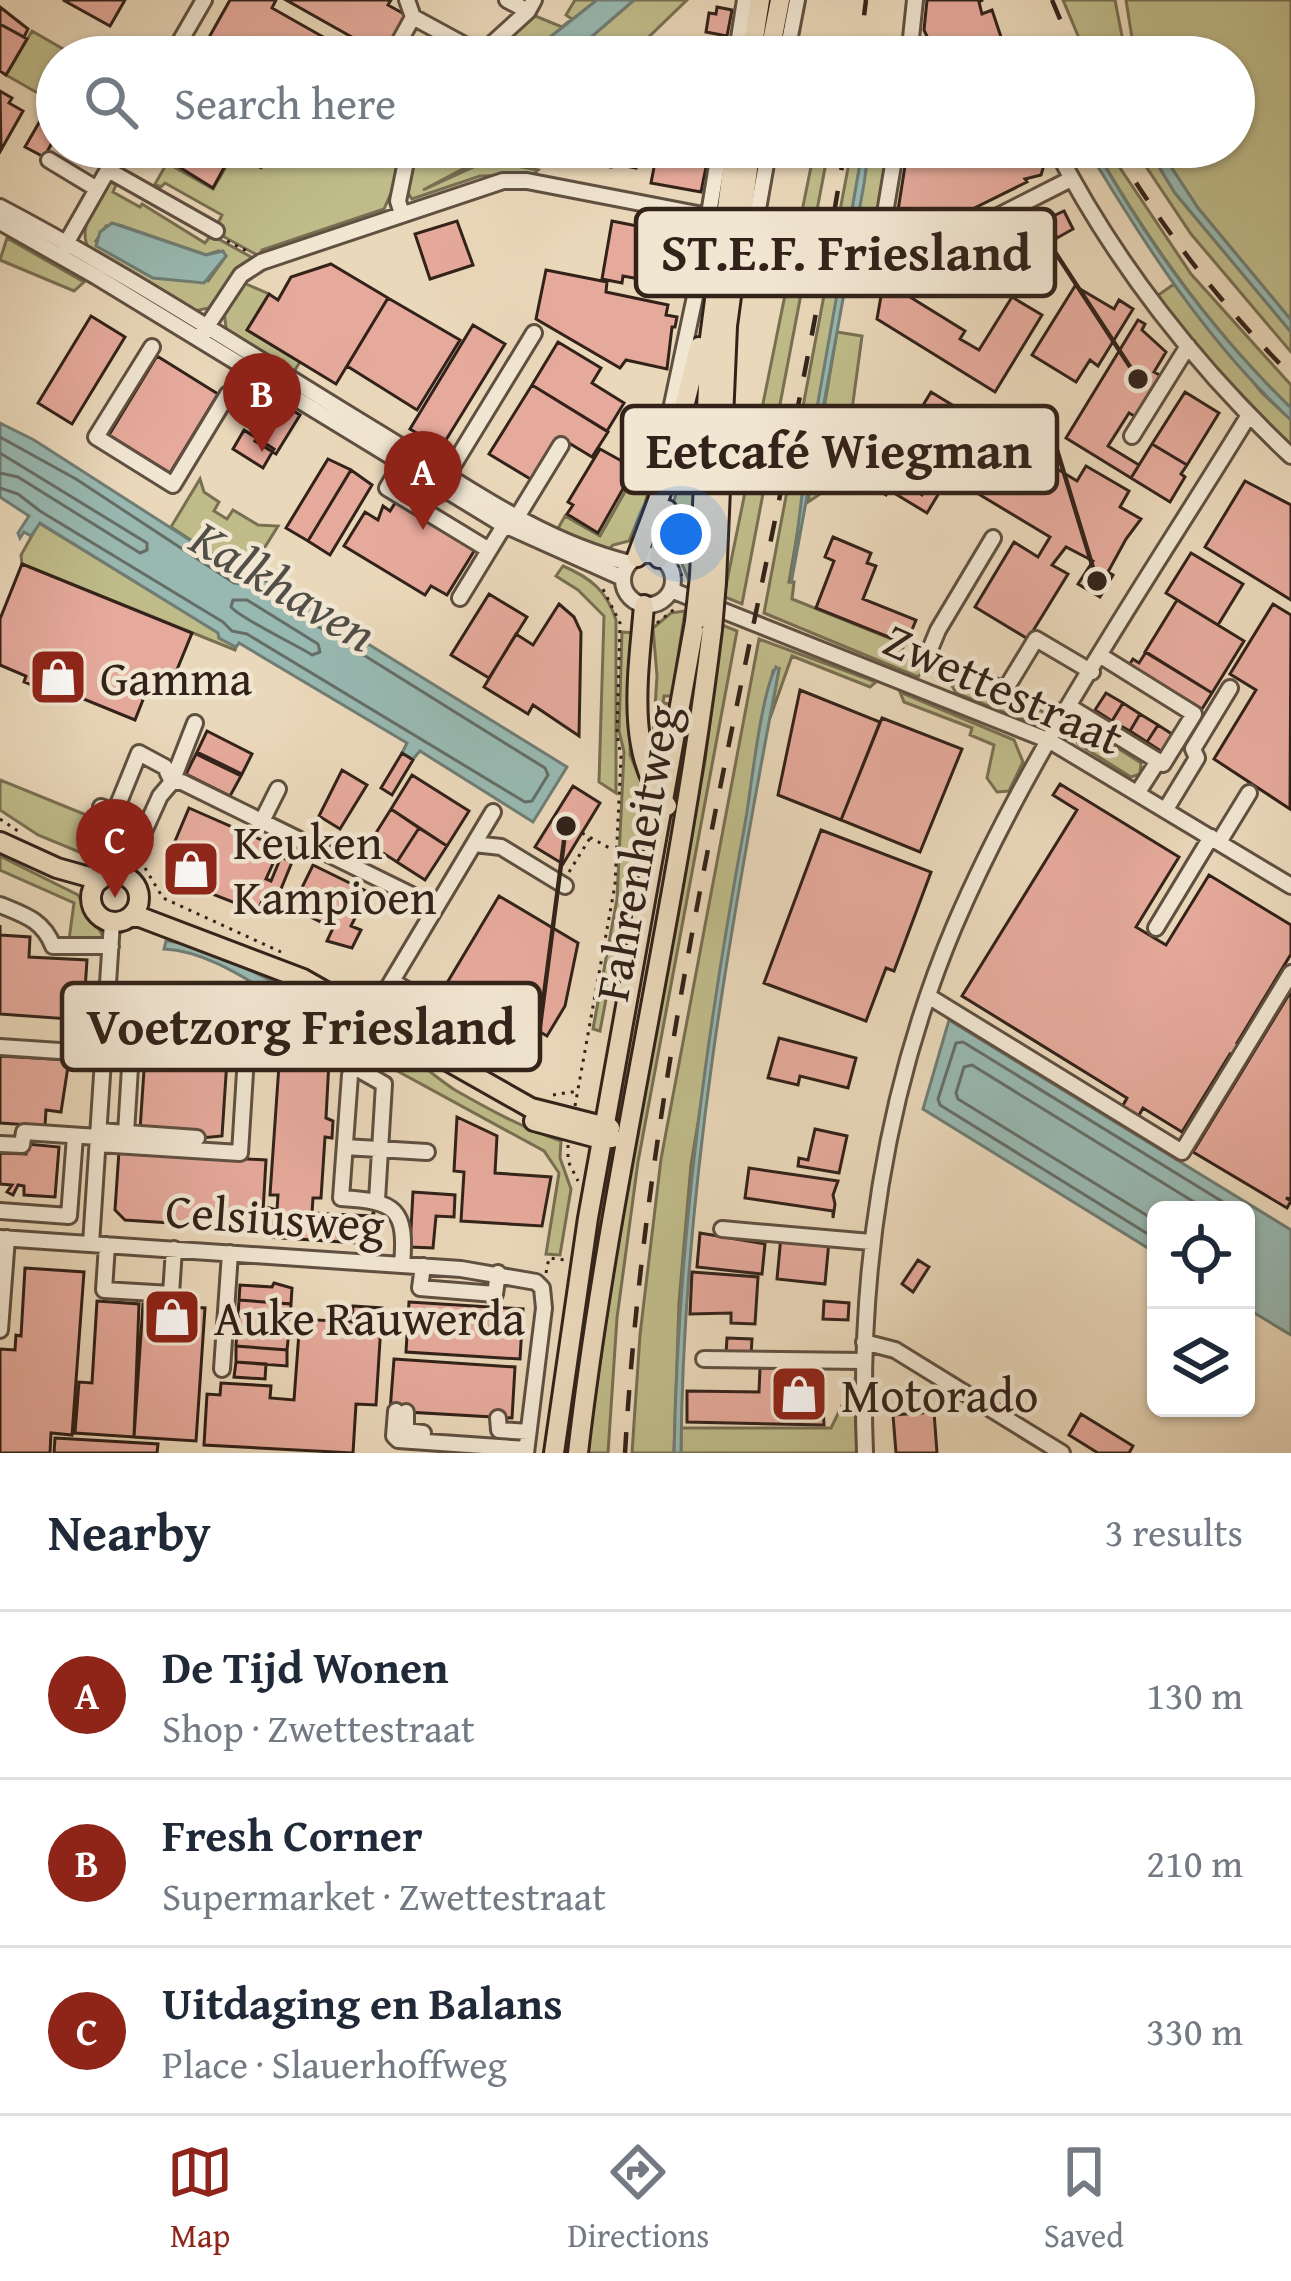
<!DOCTYPE html>
<meta charset="utf-8">
<style>
:root{--surface:#fff;--page:#f2f2f3;--text:#1f2937;--muted:#747a83;--line:#e0e1e3;--accent:#8f2418}
body{margin:0;font-family:"Gentium Book Plus",serif;background:var(--page);color:var(--text)}
.controls{position:absolute;right:36px;bottom:36px;display:grid;overflow:hidden;border-radius:18px;box-shadow:0 3px 9px #0004}
.controls button{width:108px;height:108px;display:grid;place-items:center;padding:0;border:0;border-bottom:3px solid var(--line);background:var(--surface);color:var(--text);font:60px sans-serif}
.you{position:absolute;left:681px;top:534px;width:42px;height:42px;margin:-30px;border:9px solid #fff;border-radius:50%;background:#1a73e8;box-shadow:0 0 0 18px #1a73e833}
.badge{display:grid;place-items:center;width:78px;height:78px;border-radius:50%;background:var(--accent);color:#fff;font-size:39px;font-weight:700}
.pin{position:absolute;translate:-50% -99px;filter:drop-shadow(0 3px 6px #0008)}
.pin::after{content:'';position:absolute;top:63px;width:42px;height:36px;background:inherit;clip-path:polygon(0 0,100% 0,50% 100%)}
.list{margin:0;padding:0;list-style:none}
h2{display:flex;justify-content:space-between;align-items:center;height:156px;margin:0;padding:0 48px;font-size:51px}
h2 small{font-size:39px;font-weight:400;color:var(--muted)}
.list li{display:grid;grid-template-columns:78px 1fr auto;gap:36px;align-items:center;box-sizing:border-box;height:168px;padding:0 48px;border-top:3px solid var(--line)}
.list b{display:block;font-size:45px;white-space:nowrap}
.list p{margin:0;font-size:39px;white-space:nowrap;color:var(--muted)}
.list em{font-size:39px;font-style:normal;color:var(--muted)}
.icon{flex:none;width:66px;height:66px;fill:none;stroke:currentColor;stroke-width:2;stroke-linecap:round;stroke-linejoin:round}
.map{position:relative;flex:none;width:1291px;height:1453px;overflow:hidden}
.search{position:absolute;background:var(--surface);box-shadow:0 3px 9px #0004;left:36px;right:36px;top:36px;height:132px;display:flex;align-items:center;gap:30px;box-sizing:border-box;padding:0 42px;border-radius:66px;color:var(--muted);font-size:45px}
.sheet{height:660px;background:var(--surface)}
nav{display:flex;justify-content:space-around;align-items:center;box-sizing:border-box;height:168px;border-top:3px solid var(--line);background:var(--surface);font-size:33px;color:var(--muted)}
nav a{display:grid;justify-items:center;gap:6px}
nav .on{color:var(--accent)}
.map>svg:first-child{display:block}
.green{fill:#bfbc8a;stroke:#786f52;stroke-width:3;fill-rule:evenodd}
.water{fill:#98b9b2;stroke:#6f7d75;stroke-width:3}
.lines{fill:none;stroke-linecap:round;stroke-linejoin:round}
.shore{stroke:#656e66;stroke-width:3}
.building{fill:#e6aa9c;stroke:#322219;stroke-width:3}
.minor-casing{stroke:#605041;stroke-width:20}
.major-casing{stroke:#322219;stroke-width:24}
.path{stroke:#322219;stroke-width:3;stroke-dasharray:3 6;stroke-linecap:butt}
.minor{stroke:#f1e6d2;stroke-width:14}
.major{stroke:#ead8ba;stroke-width:18}
.rail{stroke:#322219;stroke-width:4.5;stroke-dasharray:21 21;stroke-linecap:butt}
.major-bridge-casing{stroke:#322219;stroke-width:24;stroke-linecap:butt}
.major-bridge{stroke:#ead8ba;stroke-width:18}
.labels{text-anchor:middle;dominant-baseline:central;stroke-width:9;stroke-linejoin:round;paint-order:stroke}
.poi-label{font-size:48px;fill:#322219;stroke:#f1e6d2;text-anchor:start}
.street-label{font-size:48px;fill:#322219;stroke:#f1e6d2}
.water-label{font-size:51px;font-style:italic;fill:#514f47;stroke:#f1e6d2}
.leader{fill:none;stroke:#322219;stroke-width:4.5}
.callout-dot{fill:#322219;stroke:#f1e6d2;stroke-width:4.5}
.callout{fill:#f1e6d2;stroke:#322219;stroke-width:4.5}
.callout-label{font-size:51px;text-anchor:middle;font-weight:bold;fill:#322219}
</style>
<div class="map">
<svg width="1291" height="1453" viewBox="0 0 1291 1453">
<rect width="100%" height="100%" fill="#ead8ba"/>
<filter id="stains"><feTurbulence type="fractalNoise" baseFrequency=".00167" numOctaves="4"/><feColorMatrix values="0 0 0 0 .2 0 0 0 0 .09 0 0 0 0 .02 0 0 0 .5 -.17"/></filter>
<radialGradient id="worn" r=".72"><stop offset=".6" stop-color="#630" stop-opacity="0"/><stop offset="1" stop-color="#630" stop-opacity=".3"/></radialGradient>
<path class="green" d="M575,0H597L525,57H486L533,15L562,27L572,19L566,15Z
M634,0H687L628,57H568Z
M1063,0H1115L1126,57H1087Z
M1126,0H1291V320L1198,208L1158,147H1234V57H1135Z
M32,31L77,57H57V104L6,75Z
M274,147H308L323,155L328,147H341L364,161L375,147H402L399,175L384,209L262,250L259,256L219,234L222,228L217,225L222,215L165,183L161,187L155,184L167,163L213,189L234,153L261,168Z
M417,147H504L423,190L511,150V165L538,170L534,174L480,176L412,199L408,193Z
M815,147H829L742,604L725,597L726,586Z
M852,147H863L789,582H794L792,599L904,644L901,655L924,669L918,677L764,613Z
M869,147H890L872,247L853,243Z
M1094,147H1106L1191,274L1291,385V408C1212,332 1148,241 1094,147Z
M1133,147H1147L1175,193L1291,332V352L1191,234Z
M109,181L116,185L113,192L140,207L142,204L205,243L211,235L253,258L235,271L209,308L189,312L91,253C74,228 97,203 109,181ZM119,225L206,255L219,251L226,256L208,281L96,241L106,226Z
M7,238L84,282L74,291L0,260Z
M244,283L269,294L247,330L300,362L293,373L227,335L224,312Z
M1174,284L1262,393L1291,420V447L1209,360L1157,296Z
M837,332L862,336L851,417L876,433L859,468L808,502Z
M698,421L692,561L688,578L671,538L673,504Z
M657,435L663,437L660,450L653,449L650,459L657,461L645,503L629,541L613,545L606,552L556,532L565,516L600,536Z
M200,479L204,492L219,502L214,511L227,519L233,510L258,525L278,526L250,571L241,573L171,527Z
M39,523L219,633V638L236,647L235,650L22,564L21,555Z
M563,566C591,578 607,591 616,620V793L599,782L604,616L578,590L556,576Z
M685,611L672,696H664L663,703L671,704L659,780L652,755L657,676L653,628L671,613Z
M722,625L737,631L638,1162L617,1318L608,1453H587L621,1219L705,761Z
M622,632L634,633L630,755L651,804L652,826L638,863L629,911L617,941L600,1031L593,1029L617,899L624,752L619,731Z
M759,639L876,682L870,687L792,656L770,718L779,669L773,671L691,1165L679,1302L674,1453H632L640,1335L661,1159Z
M961,679L1051,715L1058,704L1060,709L1048,722L1034,724L956,693L952,686Z
M900,692L1014,740L1023,762L1009,791L997,792L987,778L994,745L970,735L972,728L904,702Z
M1071,718L1078,719L1077,722L1141,763L1140,774L1131,777L1078,744L1069,731Z
M0,780L96,819L99,812L122,822L130,843L84,854L38,835L0,810Z
M0,856L78,895L105,939L69,940L74,903L0,870Z
M379,1049C410,1050 430,1074 455,1090C490,1110 523,1128 561,1141L560,1158L571,1189L560,1255L546,1254L559,1173L544,1151L368,1055Z
M853,1383L858,1453H681V1428H831Z"/>
<path class="water" d="M597,0H634L568,57H525Z
M863,147H869L864,184L791,584L803,487Z
M1086,147H1094C1147,242 1213,332 1291,408V420C1206,341 1145,245 1086,147Z
M1147,147H1158L1198,208L1291,320V332L1175,193Z
M112,223L206,255L223,251L226,256L204,283L153,278L96,246L100,232Z
M0,423L34,440L241,573L250,571L567,767L533,822L420,751L413,759L402,753L407,743L239,643L236,647L219,638L218,633L40,523L31,536L24,532L20,538L18,533L29,516L0,497Z
M776,667L779,669C730,927 683,1190 681,1453H674C678,1239 707,1029 746,818C752,782 761,694 776,667Z
M166,941C213,945 300,995 341,1022V1028C327,1027 311,1017 297,1009C257,987 211,951 164,949Z
M949,1020L1291,1230V1335L1246,1308V1210H1156V1253L923,1109Z"/>
<g class="lines">
<path class="shore" d="M0,437L76,479L234,583L250,584L285,606L545,768L548,775L532,801L525,802L247,634L232,631L223,622L40,511L18,494L0,488
M0,453L147,543V550L140,553L18,477L0,473
M233,600H247L318,644L320,652L312,655C293,643 243,620 231,607Z
M1156,1221L958,1099L956,1093L964,1067L972,1065L1207,1210
M1156,1239L940,1105L938,1099L956,1043L963,1042L1236,1210"/>
</g>
<path class="building" d="M63,0H125L110,26Z
M230,0H276L272,8L325,38L314,57H198Z
M286,0H391L388,5L406,15L383,57H363L361,55L366,45Z
M927,0H983L979,2L982,14L992,10L1001,37L985,44L983,38L936,56L924,30Z
M0,7L28,29L24,37L0,24Z
M717,7L732,10L727,36L706,32L709,13L716,14Z
M0,24L27,39L6,75L0,71Z
M679,45L728,54L727,57H661L662,53L676,56Z
M0,91L12,98L9,103L23,111L1,150Z
M51,102L57,106V134L44,157L25,147Z
M147,147H273L261,167L233,151L213,188Z
M581,147H615L611,167L578,161Z
M618,147H640L636,168L615,164Z
M658,147H710L701,192L651,183Z
M908,147H1032L1044,165L1041,175L1025,179L1027,182L934,228L896,223Z
M1064,211L1073,229L1057,238L1047,219Z
M457,221L473,265L430,279L415,234Z
M612,221L692,237L683,287L623,276L622,283L602,279Z
M331,264L388,298L336,384L247,330L269,294L278,300L291,277Z
M546,270L607,282L606,292L668,305L666,315L677,317L675,327H672L667,369L626,360L620,368L536,319Z
M889,284L965,331L960,339L979,350L1012,297L1042,315L995,392L877,319L881,296Z
M1075,286L1114,309L1119,300L1133,309L1098,366L1090,360L1076,382L1032,355Z
M388,298L460,340L417,410L347,366Z
M91,316L125,337L72,424L38,403Z
M1138,320L1145,324L1142,330L1166,352L1154,372L1163,377L1138,418L1129,413L1108,446L1139,465L1131,478L1066,438Z
M473,325L505,344L441,448L410,429Z
M558,342L601,368L592,383L624,403L607,431L532,385Z
M157,356L218,394L170,473L109,435Z
M532,385L608,432L592,457L559,437L532,480L489,454Z
M931,392L1077,481L1086,466L1129,491L1120,507L1141,519L1126,539L1108,572L1113,575L1100,597L1078,584L1093,561L1066,547L1052,565L1068,574L1028,639L975,607L1014,542L1038,557L1050,537L942,472L938,479L945,483L927,513L889,490L886,495L881,492L891,476L922,495L929,484L925,482L934,467L899,445Z
M1185,392L1219,413L1187,465L1152,444Z
M279,402L300,415L276,454L255,441Z
M644,429L654,434L598,533L567,514L573,505L568,502L600,449L627,464L623,459L626,452L632,455Z
M244,430L274,449L263,468L233,449Z
M1152,444L1187,465L1181,474L1185,477L1170,502L1131,478Z
M328,459L351,470L308,541L286,528Z
M351,470L372,485L330,555L308,541Z
M1245,481L1291,505V600L1205,547Z
M397,500L476,548L447,595L431,586L425,595L344,546L365,512L378,520L383,506L390,511Z
M833,537L871,553L867,563L876,566L863,599L916,620L906,644L816,608L834,561L825,557Z
M1191,553L1243,584L1218,625L1166,593Z
M22,564L192,633L165,699L168,690L150,682L135,720L74,695L72,701L24,682L26,676L0,665V619Z
M489,594L527,617L489,678L451,655Z
M1177,600L1244,641L1212,693L1145,652Z
M559,604L574,617L581,632L579,736L533,705L528,714L484,687L516,634L533,645Z
M1273,604L1291,615L1290,809L1214,759L1256,690L1230,674Z
M1146,652L1212,693L1202,709L1129,665L1133,659L1139,663Z
M800,690L880,722L841,820L778,795Z
M1106,693L1123,703L1112,721L1095,710Z
M1123,703L1140,714L1130,731L1112,721Z
M1140,714L1158,725L1147,742L1130,731Z
M882,718L962,749L920,852L841,820Z
M1158,725L1175,736L1164,753L1147,742Z
M207,731L252,754L242,774L197,752Z
M402,753L413,760L392,795L381,788Z
M196,754L241,776L230,796L186,774Z
M342,770L367,785L340,829L319,816Z
M412,775L469,811L447,846L391,809Z
M1060,784L1179,857L1136,927L1166,945L1209,875L1291,925V954L1237,1043L1243,1047L1237,1058L1230,1054L1182,1132L1143,1108L1138,1117L1122,1107L1127,1098L962,996L1077,810L1053,795Z
M573,786L600,803L563,864L535,847Z
M189,808L280,848L266,879L271,881L281,857L292,862L276,901L264,896L259,908L254,906L253,910L207,892L175,872L170,853Z
M391,809L419,828L397,862L369,844Z
M419,828L447,846L425,880L397,862Z
M821,830L931,872L894,971L886,968L866,1021L764,983Z
M313,865L368,892L351,926L361,930L352,948L327,941L333,928L292,908Z
M499,896L578,943L565,1006L547,1036L525,1023L507,1053L432,1008Z
M0,925V935L30,937L29,957L87,960L83,1020L0,1014Z
M1291,991V1199L1286,1198L1291,1201L1287,1208L1193,1152Z
M290,1025L345,1056L339,1066L329,1061L326,1118L333,1121L332,1138L325,1137L321,1198H313L312,1213L372,1216L374,1210L372,1244L267,1237L269,1208L277,1210L278,1195H270L281,1036Z
M779,1038L856,1058L848,1088L800,1076L798,1085L768,1078Z
M145,1055L227,1060L222,1136L201,1138L140,1130Z
M0,1056L69,1060L61,1112L46,1110L45,1126L0,1123Z
M457,1117L497,1136L495,1173L551,1177L542,1226L461,1221L464,1172L454,1171Z
M815,1129L847,1136L839,1173L798,1166L799,1158L808,1160Z
M27,1144L59,1147L55,1197L24,1195V1186L18,1185L13,1195L7,1192L12,1185L0,1184V1153L26,1154Z
M119,1151L266,1160L262,1229L125,1220L115,1210Z
M749,1168L838,1181L833,1195L835,1204L833,1218V1211L745,1198Z
M413,1192L455,1195L454,1217L436,1216L433,1248L410,1247Z
M700,1233L765,1244L762,1274L697,1267Z
M781,1236L829,1241L825,1284L777,1279Z
M918,1260L929,1267L913,1292L902,1284Z
M25,1268L84,1272L72,1435L51,1433L50,1453H0V1349L15,1350L16,1335L21,1336Z
M692,1272L758,1277L755,1324L731,1323V1313L690,1314Z
M274,1283L292,1288L291,1304L239,1300L240,1285L272,1287Z
M239,1300L291,1304L290,1319L238,1316Z
M97,1301L139,1304L134,1437L75,1433L79,1382L92,1383Z
M824,1301L849,1303L848,1320L823,1319Z
M409,1302L523,1309L520,1359L406,1352Z
M143,1304L205,1308L196,1441L134,1437Z
M353,1306L382,1308L376,1405L356,1404L353,1453L204,1445L207,1394L220,1395L221,1383L271,1386L270,1398L294,1400L300,1319L352,1322Z
M238,1316L276,1318L275,1330L289,1331L287,1350L236,1346Z
M727,1338L752,1339L751,1355L726,1354Z
M236,1346L287,1350V1366L236,1362Z
M394,1359L515,1367L512,1418L390,1411Z
M236,1362L266,1364L265,1379L234,1377Z
M760,1368H821L824,1425L687,1422V1391L759,1392Z
M934,1412L937,1453H896L893,1415Z
M1081,1414L1133,1446L1129,1453H1098L1069,1435Z
M55,1438L158,1444L157,1453H54Z"/>
<g class="lines">
<g class="minor-casing">
<path id="minor" d="M507,0L528,11
M413,17L481,54L528,11L534,0
M171,57L204,0
M391,57L413,17L407,0
M736,57L745,0
M786,57L797,0
M909,57L915,0
M896,147L884,219L889,235C903,247 927,250 943,244L1071,179
M1055,147C1114,262 1197,368 1291,456
M49,160L97,189
M108,170L216,231
M0,207C135,278 263,363 394,442C468,488 543,542 630,563
M758,209L769,147
M402,214L398,201L409,147
M0,222L97,277L500,523L623,578
M64,247L121,147
M202,334L241,275L261,262L503,181H527L708,216
M152,347L96,437L173,485L228,394
M1132,436L1188,346
M406,456L387,488L489,550
M443,482L534,333
M658,496L656,480L697,287L720,147
M514,522L561,445
M993,538L938,630L926,659L1005,690L1036,639L1092,672
M623 580a25 25 0 1 1 50 0a25 25 0 1 1-50 0Z
M671,590L1050,741L1291,886
M460,598L507,521
M1070,707L1163,764L1194,714L1101,656
M172,782L195,723
M1138,792L1158,761
M101,807L146,825
M1166,809L1197,758L1193,749L1230,688
M115,812L139,753L165,767L172,782
M262,821L278,789
M1219,842L1249,793
M474,844L501,847L565,886
M124,876L160,796L172,782H182L436,907
M0,905C24,915 43,920 53,946H111
M1156,928L1211,837
M392,981L417,996
M928,996L1182,1152L1291,973
M371,1016L493,812
M374,1031L350,1075L341,1198C396,1201 407,1209 402,1265
M0,1047L104,1054
M104,1049L131,1051L126,1133
M354,1067L384,1084L377,1200
M99,1131L197,1138
M0,1144L22,1145L24,1132L98,1137
M98,1144L240,1153L246,1056
M345,1147L427,1152
M0,1211L69,1216L75,1136
M722,1229L871,1242
M0,1238L461,1269L536,1282L542,1288L544,1308L526,1453
M91,1244L112,922
M107,1245L104,1290L171,1294L174,1249
M423,1266L420,1288L495,1294L498,1273
M0,1330L7,1238
M864,1342L895,1350L1062,1453
M704,1359L863,1361
M222,1369L230,1253
M396,1411L394,1436L398,1440L526,1449
M406,1412V1431L423,1433
M498,1418L499,1430L528,1432
M865,1453C858,1274 884,1093 954,927C1031,747 1147,582 1249,415"/>
</g>
<g class="major-casing">
<path id="major" d="M751,57L760,0
M769,57L780,0
M637,557L666,479L699,347
M659,558L667,510
M700,576L710,338L735,147
M716,582L727,326L751,147
M644,605C639,671 624,751 667,806
M0,842L57,868L100,880
M91 898a24 24 0 1 1 48 0a24 24 0 1 1-48 0Z
M130,917H140L303,979L531,1108L610,1128
M534,1121L601,1139L612,1138
M554,1453L588,1218L695,622
M578,1453C610,1176 679,905 712,629"/>
</g>
<path class="path" d="M227,241L251,253
M674,557L682,576
M657,623L677,607
M0,819L18,831
M582,833L615,851
M92,862L118,855
M145,868L163,898L281,952
M569,872L590,838
M553,1095L578,1091
M575,1106L615,885L621,757L617,734L620,623L601,585
M568,1145V1161L578,1181
M546,1273L549,1258L565,1260"/>
<use href="#minor" class="minor"/>
<use href="#major" class="major"/>
<path class="rail" d="M1052,0L1076,57
M859,57L866,0
M1114,147C1163,230 1223,307 1291,375
M625,1453C650,1011 775,583 845,147"/>
<g class="major-bridge-casing">
<path id="major-bridge" d="M695,622L700,576
M712,629L716,582"/>
</g>
<use href="#major-bridge" class="major-bridge"/>
</g>
<defs>
<g id="shop-square" transform="scale(3)"><rect x="-9" y="-9" width="18" height="18" rx="4" fill="#8f2418" stroke="#f1e6d2"/><path d="M-5-2.5h2.3a2.7 3.5 0 0 1 5.4 0H5L5.5 6h-11ZM-1.5-2.5h3a1.5 2.3 0 0 0-3 0Z" fill="#fff"/></g>
</defs>
<g fill-rule="evenodd">
<use href="#shop-square" x="58" y="677"/>
<use href="#shop-square" x="191" y="869"/>
<use href="#shop-square" x="172" y="1317"/>
<use href="#shop-square" x="799" y="1394"/>
</g>
<g class="labels">
<g class="poi-label">
<text x="100" y="677">Gamma</text>
<text x="233" y="841">Keuken<tspan x="233" dy="55">Kampioen</tspan></text>
<text x="214" y="1317">Auke Rauwerda</text>
<text x="841" y="1394">Motorado</text>
</g>
<g class="street-label">
<text transform="translate(1004 688) rotate(24)">Zwettestraat</text>
<text transform="translate(636 853) rotate(-80)">Fahrenheitweg</text>
<text transform="translate(275 1217) rotate(4)">Celsiusweg</text>
</g>
<g class="water-label">
<text transform="translate(284 585) rotate(31)">Kalkhaven</text>
</g>
</g>
<path class="leader" d="M1138 379L1055 252M1097 581L1057 450M566 826L540 1026"/>
<g class="callout-dot">
<circle cx="1138" cy="379" r="12"/>
<circle cx="1097" cy="581" r="12"/>
<circle cx="566" cy="826" r="12"/>
</g>
<g class="callout">
<rect x="636" y="209" width="419" height="87" rx="12"/>
<rect x="622" y="406" width="435" height="87" rx="12"/>
<rect x="62" y="983" width="478" height="87" rx="12"/>
</g>
<g class="callout-label">
<text x="846" y="270">ST.E.F. Friesland</text>
<text x="839" y="468">Eetcafé Wiegman</text>
<text x="301" y="1044">Voetzorg Friesland</text>
</g>
<rect width="100%" height="100%" filter="url(#stains)"/>
<rect width="100%" height="100%" fill="url(#worn)"/>
</svg>
<div class="controls">
<button><svg class="icon" aria-label="locate" viewBox="0 0 24 24"><circle cx="12" cy="12" r="6"/><path d="M12 2v4M12 18v4M2 12h4M18 12h4"/></svg></button>
<button><svg class="icon" aria-label="layers" viewBox="0 0 24 24"><path d="M12 4l9 5-9 5-9-5zM3 14l9 5 9-5"/></svg></button>
</div>
<div class="you"></div>
<div class="pin badge" style="left:423px;top:530px">A</div>
<div class="pin badge" style="left:262px;top:452px">B</div>
<div class="pin badge" style="left:115px;top:898px">C</div>
<div class="search"><svg class="icon" aria-label="search" viewBox="0 0 24 24"><circle cx="10" cy="10" r="6"/><path d="M15 15l6 6"/></svg>Search here</div>
</div>
<section class="sheet">
<h2>Nearby<small>3 results</small></h2>
<ul class="list">
<li><span class="badge">A</span><div><b>De Tijd Wonen</b><p>Shop · Zwettestraat</p></div><em>130 m</em></li>
<li><span class="badge">B</span><div><b>Fresh Corner</b><p>Supermarket · Zwettestraat</p></div><em>210 m</em></li>
<li><span class="badge">C</span><div><b>Uitdaging en Balans</b><p>Place · Slauerhoffweg</p></div><em>330 m</em></li>
</ul>
</section>
<nav>
<a class="on"><svg class="icon" aria-label="map" viewBox="0 0 24 24"><path d="M3 6l6-2 6 2 6-2v14l-6 2-6-2-6 2zM9 4v14M15 6v14"/></svg>Map</a>
<a><svg class="icon" aria-label="directions" viewBox="0 0 24 24"><path d="M12 3l9 9-9 9-9-9zM9 14v-3h6M13 9l2 2-2 2"/></svg>Directions</a>
<a><svg class="icon" aria-label="saved" viewBox="0 0 24 24"><path d="M7 4h10v16l-5-4-5 4z"/></svg>Saved</a>
</nav>
